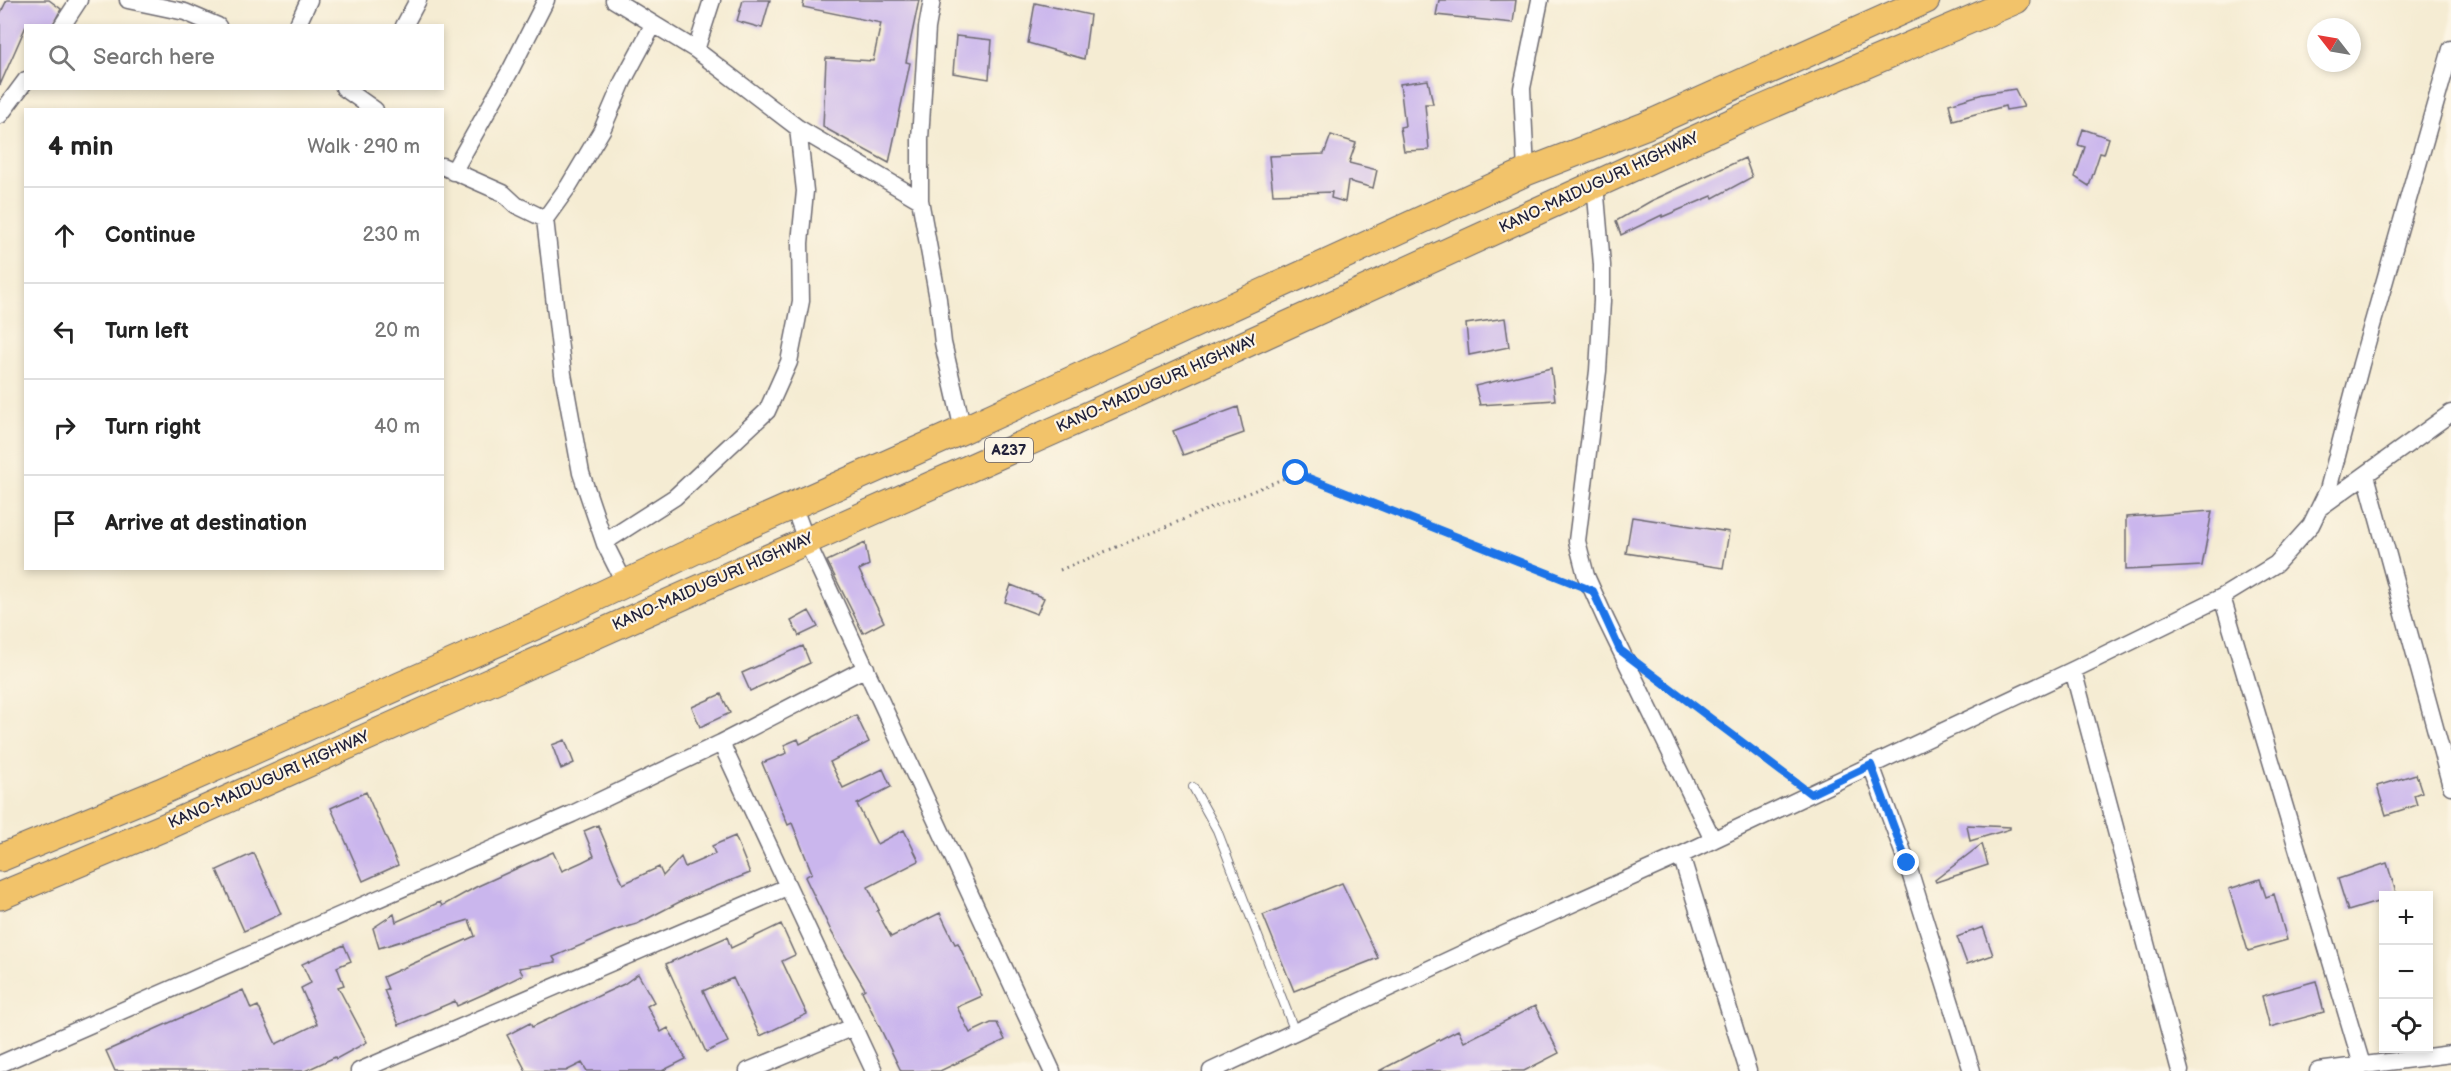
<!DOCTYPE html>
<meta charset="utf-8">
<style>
:root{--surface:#fff;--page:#f2f2f2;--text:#222;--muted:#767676;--line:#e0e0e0}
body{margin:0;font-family:"Balsamiq Sans",sans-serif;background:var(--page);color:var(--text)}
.controls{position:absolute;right:18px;bottom:18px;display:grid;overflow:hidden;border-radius:0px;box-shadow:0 3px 9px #0003}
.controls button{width:54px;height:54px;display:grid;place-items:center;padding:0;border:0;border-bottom:2px solid var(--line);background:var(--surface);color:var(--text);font:30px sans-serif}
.compass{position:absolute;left:2307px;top:18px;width:54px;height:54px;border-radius:50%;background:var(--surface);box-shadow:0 3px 9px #0003;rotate:301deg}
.stop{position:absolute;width:18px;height:18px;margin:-14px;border:4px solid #1a73e8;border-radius:50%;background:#fff}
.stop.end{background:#1a73e8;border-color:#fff;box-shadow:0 2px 6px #0008}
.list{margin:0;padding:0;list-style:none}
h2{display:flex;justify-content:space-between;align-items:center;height:78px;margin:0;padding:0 24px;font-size:26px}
h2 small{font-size:20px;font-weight:400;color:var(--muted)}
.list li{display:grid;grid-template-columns:39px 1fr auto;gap:18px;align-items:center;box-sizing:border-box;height:96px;padding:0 24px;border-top:2px solid var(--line)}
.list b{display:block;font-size:22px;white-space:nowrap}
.list em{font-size:20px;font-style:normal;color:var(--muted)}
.icon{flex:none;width:33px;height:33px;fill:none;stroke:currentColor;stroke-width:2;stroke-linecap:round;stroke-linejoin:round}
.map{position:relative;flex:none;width:2451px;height:1071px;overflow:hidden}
.search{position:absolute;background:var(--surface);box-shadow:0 3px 9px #0003;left:24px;top:24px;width:420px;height:66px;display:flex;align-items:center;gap:15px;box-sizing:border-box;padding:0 21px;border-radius:0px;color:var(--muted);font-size:22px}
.panel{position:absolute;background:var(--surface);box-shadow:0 3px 9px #0003;left:24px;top:108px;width:420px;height:462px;border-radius:0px}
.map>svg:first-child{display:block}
.building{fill:#cab6ed}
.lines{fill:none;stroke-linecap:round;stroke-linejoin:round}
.service-casing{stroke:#6c6970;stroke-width:10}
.minor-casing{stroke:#6c6970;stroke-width:19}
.trunk-casing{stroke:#6c6970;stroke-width:29}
.path{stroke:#6c6970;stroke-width:3;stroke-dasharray:1.5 4.5;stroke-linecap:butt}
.service{stroke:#fff;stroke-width:8}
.minor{stroke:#fff;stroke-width:16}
.trunk{stroke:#f2c36a;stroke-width:27}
.route{stroke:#1a73e8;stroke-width:8}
.labels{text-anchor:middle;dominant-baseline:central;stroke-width:4.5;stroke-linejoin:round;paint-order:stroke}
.shield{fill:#fcf5e5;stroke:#63616e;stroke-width:1.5}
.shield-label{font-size:15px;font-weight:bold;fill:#22223b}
.street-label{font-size:16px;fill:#22223b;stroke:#fcf5e5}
</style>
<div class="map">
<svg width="2451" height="1071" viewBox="0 0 2451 1071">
<rect width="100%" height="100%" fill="#fcf5e5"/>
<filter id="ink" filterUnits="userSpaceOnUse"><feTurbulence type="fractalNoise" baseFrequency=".0167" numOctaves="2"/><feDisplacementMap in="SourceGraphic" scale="12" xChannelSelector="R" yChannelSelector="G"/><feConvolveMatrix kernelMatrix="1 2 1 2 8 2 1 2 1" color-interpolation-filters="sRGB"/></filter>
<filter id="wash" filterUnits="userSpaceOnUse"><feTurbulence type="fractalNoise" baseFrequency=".008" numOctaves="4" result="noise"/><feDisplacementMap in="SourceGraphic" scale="24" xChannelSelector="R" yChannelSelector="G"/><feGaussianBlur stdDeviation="1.35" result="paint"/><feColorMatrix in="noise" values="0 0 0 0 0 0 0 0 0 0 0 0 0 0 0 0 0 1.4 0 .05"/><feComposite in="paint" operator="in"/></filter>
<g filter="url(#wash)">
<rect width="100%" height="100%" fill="#f5ecd3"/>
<g id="blocks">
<path class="building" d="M7,0H49L61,9L52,26H26L0,85V14Z
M743,0H770L762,28L737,21Z
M804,0H919L906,62L910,63L889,163L823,127L826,58L873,61L881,23L803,7Z
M1439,0H1516L1513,23L1436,15Z
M1035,3L1090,15L1084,59L1028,43Z
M956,36L992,40L989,79L953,73Z
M1428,80L1433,104H1425L1429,150L1404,151L1400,127L1405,126L1400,84Z
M2015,89L2024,107L2006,110L2005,106L1953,120L1949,104L1983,94Z
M2083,129L2109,138L2104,154L2100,153L2089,186L2075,177L2085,147L2078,145Z
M1331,135L1356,143L1349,163L1377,170L1373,188L1348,181L1345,202L1331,198L1332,192L1273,194L1269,156L1324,154Z
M1745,158L1752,177L1713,198L1712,196L1662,217V215L1621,235L1616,221L1651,201Z
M1505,318L1509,347L1469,355L1466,324Z
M1551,368L1555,400L1480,405L1475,386Z
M1238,407L1244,433L1183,455L1173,431Z
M2212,511L2202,566L2126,570V517Z
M1632,517L1729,532L1723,568L1626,553Z
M865,543L869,565L859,570L884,622L863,633L827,561Z
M1011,585L1044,598L1037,614L1005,602Z
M809,611L818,627L799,636L791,621Z
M803,646L810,663L750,691L742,673Z
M721,694L730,713L700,727L692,707Z
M856,715L869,742L830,762L843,788L883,769L891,787L857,804L877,844L904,830L919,861L868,887L879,910L877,911L891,937L940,913L955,944L958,943L982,996L957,1007L970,1033L991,1023H997L1005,1040L940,1071H901L862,991L865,989L832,933L805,877L812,873L792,823L788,825L762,763L787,753L784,745L798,739L800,744Z
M565,740L574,763L561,769L552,745Z
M2416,774L2422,792L2414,795L2417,805L2386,815L2377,786Z
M366,792L398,865L363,881L331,808Z
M598,825L623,884L659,867L663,876L681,857L685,867L715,854L712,846L735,836L750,873L689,897L637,924L614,931L553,957L556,962L519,968L523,975L484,994L457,1006L455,1001L399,1025L384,990L388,989L383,977L475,936L469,920L379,948L373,928L394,914L396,922L440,902L442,906L476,887L553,852L562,871L582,862L594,856L584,831Z
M1967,825L2010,827V829L1970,841Z
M1982,844L1988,865L1936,882L1935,880Z
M254,853L281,914L244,931L217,870Z
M2387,863L2397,896H2384V900L2348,911L2338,879Z
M2260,879L2266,897L2274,894L2287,940L2248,951L2229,889Z
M1342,883L1378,958L1294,991L1263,915Z
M781,924L795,955L782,961L807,1014L760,1036L733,978L703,991L728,1042L706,1052L666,964L727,937L731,948Z
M1983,927L1993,955L1967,964L1957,937Z
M344,945L351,961L337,967L344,985L338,987L367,1042L336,1059L335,1057L305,1071H115L106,1051L243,990L251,1009L258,1006L276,1044L317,1024L301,988L311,983L302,964Z
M638,974L654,1002L647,1006L661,1032L668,1028L686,1059L662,1071H587L582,1063L566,1071H526L507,1035L530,1023L532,1027L624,984Z
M2316,981L2324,1012L2270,1027L2262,996Z
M1535,1006L1559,1053L1524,1071H1379L1458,1030L1464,1042Z"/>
</g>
</g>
<g filter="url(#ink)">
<use href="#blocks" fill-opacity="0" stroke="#6c6970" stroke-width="1.5"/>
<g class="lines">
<g class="service-casing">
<path id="service" d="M1193,787L1217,830L1295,1032"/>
</g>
<g class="minor-casing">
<path id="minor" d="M128,0L185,12L218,26
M614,0L696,50L798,128L920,200
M932,0L927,28L920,139V200L938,299L943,343L963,430
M62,26L79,0
M297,26L309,0
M404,26L418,0
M696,50L712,0
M344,88L375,110
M0,115L26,80
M442,166L503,193L516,205L545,219
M453,172L510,71L546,0
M1526,172L1522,88L1540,0
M1595,184L1602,265V301L1598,371L1577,541L1586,576L1605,618L1713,840
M2366,475L2451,786
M793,505L806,540L1052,1071
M2322,506L2451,413
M605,544L581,473L563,374L545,219L568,187L602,130L623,81L653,25
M625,584L605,544L611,538L675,497L767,411L789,362L801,301L800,243L805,191L798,128
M2222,597L2362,1065
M2073,670L2180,1071
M721,743L874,1071
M1871,765L1907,863L1972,1071
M1681,855L1748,1071
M0,1064L572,814L721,743L866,668
M359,1071L787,887
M748,1071L853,1027
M1211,1071L1500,936L1681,855L2073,670L2222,597L2276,564L2311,525L2328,490L2361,364L2451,49
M2318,1071L2451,1054"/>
</g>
<g class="trunk-casing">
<path id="trunk" d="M0,858L160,792L542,623L738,530L963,430L1526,172L1645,126L1926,0
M0,896L172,824L1127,398L1748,115L2016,0"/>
</g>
<path class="path" d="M1060,570L1297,473L1569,581
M1653,675L1796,783"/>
<use href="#service" class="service"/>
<use href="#minor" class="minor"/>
<use href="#trunk" class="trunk"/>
</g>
</g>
<g class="lines" filter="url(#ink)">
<path class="route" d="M1296,473L1593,591L1620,650L1811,794L1871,765L1907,863"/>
</g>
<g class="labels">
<rect class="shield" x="985" y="438" width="48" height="24" rx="4.5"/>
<g class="shield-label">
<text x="1009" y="450">A237</text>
</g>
<g class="street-label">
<text transform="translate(1599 183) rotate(-25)">KANO-MAIDUGURI HIGHWAY</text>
<text transform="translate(1157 384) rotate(-24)">KANO-MAIDUGURI HIGHWAY</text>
<text transform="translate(713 582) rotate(-24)">KANO-MAIDUGURI HIGHWAY</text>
<text transform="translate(269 780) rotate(-24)">KANO-MAIDUGURI HIGHWAY</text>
</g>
</g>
</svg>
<div class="controls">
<button>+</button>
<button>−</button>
<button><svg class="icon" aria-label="locate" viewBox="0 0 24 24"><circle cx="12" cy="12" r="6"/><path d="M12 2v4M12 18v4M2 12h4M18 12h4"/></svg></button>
</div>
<svg class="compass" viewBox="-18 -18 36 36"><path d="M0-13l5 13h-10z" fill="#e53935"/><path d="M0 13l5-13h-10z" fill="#767676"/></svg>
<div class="stop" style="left:1296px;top:473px"></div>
<div class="stop end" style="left:1907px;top:863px"></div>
<div class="search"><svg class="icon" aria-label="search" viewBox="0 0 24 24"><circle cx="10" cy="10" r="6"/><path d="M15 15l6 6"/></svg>Search here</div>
<section class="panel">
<h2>4 min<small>Walk · 290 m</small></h2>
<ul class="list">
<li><svg class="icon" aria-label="ahead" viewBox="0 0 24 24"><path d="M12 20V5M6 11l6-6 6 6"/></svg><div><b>Continue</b></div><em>230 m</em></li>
<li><svg class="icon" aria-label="left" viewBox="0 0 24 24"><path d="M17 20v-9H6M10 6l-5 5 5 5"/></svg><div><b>Turn left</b></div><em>20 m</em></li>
<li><svg class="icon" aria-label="right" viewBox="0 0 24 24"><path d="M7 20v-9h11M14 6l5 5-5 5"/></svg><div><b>Turn right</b></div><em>40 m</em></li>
<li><svg class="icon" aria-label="arrive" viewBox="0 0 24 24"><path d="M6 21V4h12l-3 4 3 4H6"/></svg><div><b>Arrive at destination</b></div></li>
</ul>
</section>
</div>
